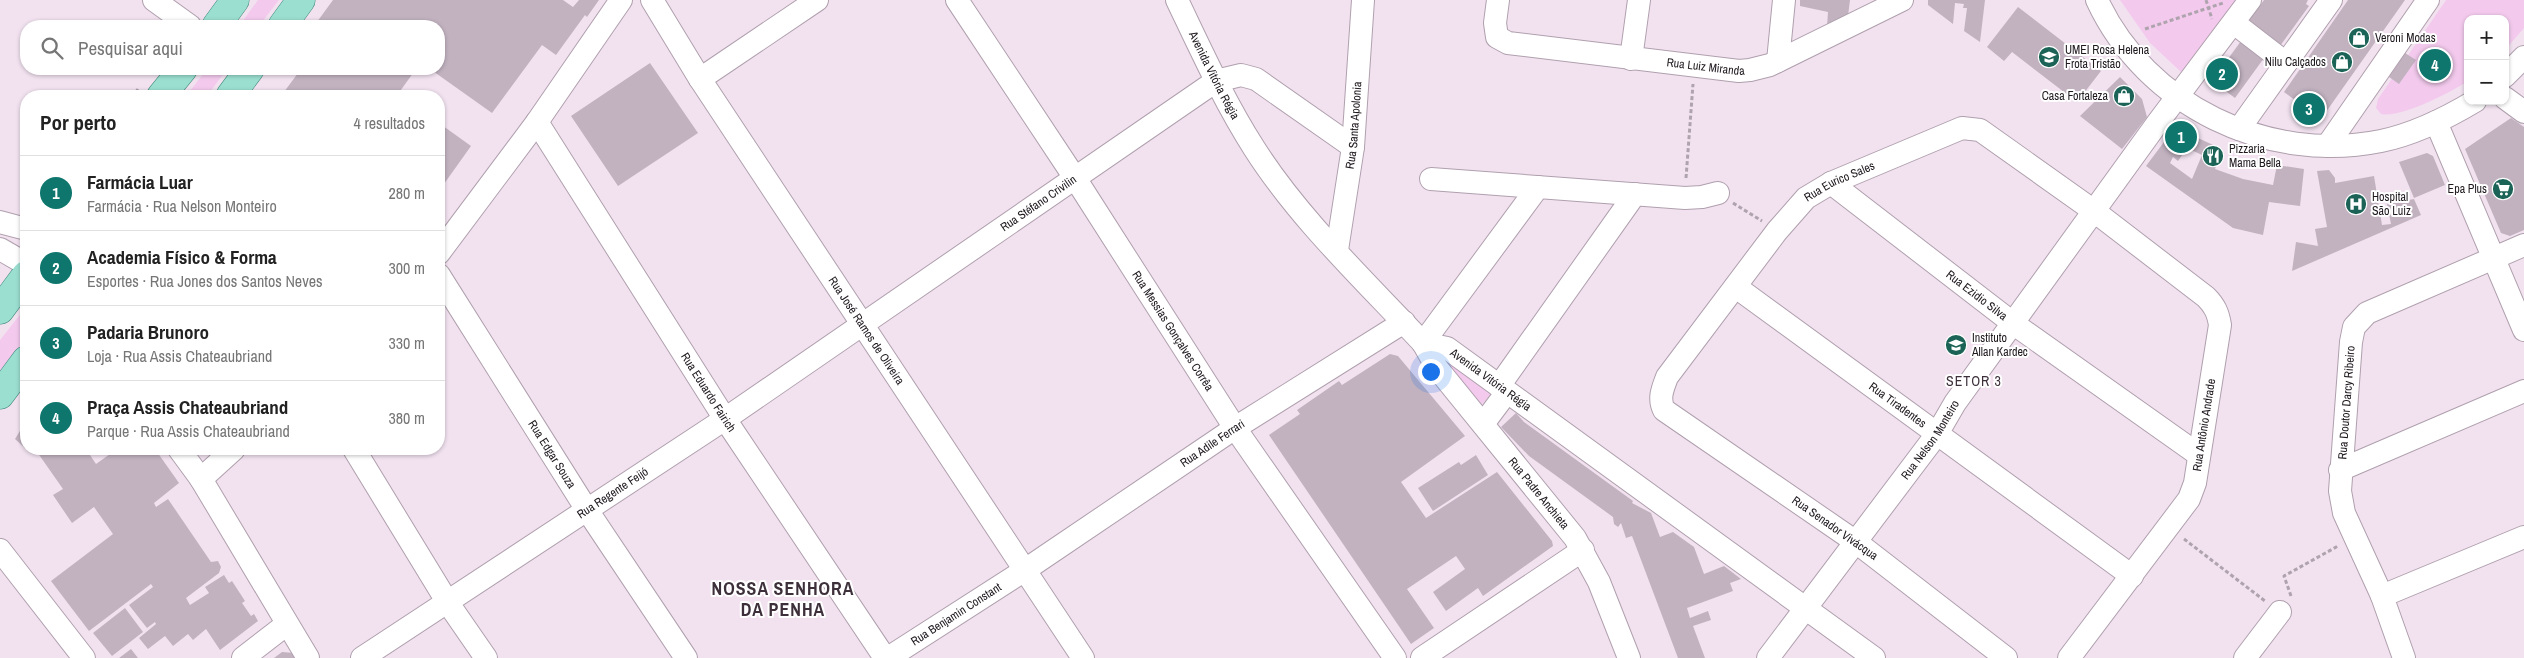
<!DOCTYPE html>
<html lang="pt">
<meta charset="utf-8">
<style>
:root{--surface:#fff;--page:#f6f6f6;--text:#222;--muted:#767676;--line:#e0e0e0;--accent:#0f766e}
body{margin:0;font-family:"Archivo Narrow",sans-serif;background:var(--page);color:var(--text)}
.controls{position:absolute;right:15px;top:15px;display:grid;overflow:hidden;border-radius:10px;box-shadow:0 1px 4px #0004}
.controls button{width:45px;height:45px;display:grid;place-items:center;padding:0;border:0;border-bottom:1px solid var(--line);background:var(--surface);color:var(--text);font:25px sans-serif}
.you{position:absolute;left:1430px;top:371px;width:18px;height:18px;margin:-12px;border:4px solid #fff;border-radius:50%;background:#1a73e8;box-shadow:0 0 0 8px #1a73e833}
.badge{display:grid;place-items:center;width:32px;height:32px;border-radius:50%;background:var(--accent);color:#fff;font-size:16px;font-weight:700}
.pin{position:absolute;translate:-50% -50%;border:2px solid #fff;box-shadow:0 1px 5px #0006}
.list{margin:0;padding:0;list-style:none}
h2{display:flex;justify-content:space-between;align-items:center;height:65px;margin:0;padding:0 20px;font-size:21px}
h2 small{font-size:16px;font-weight:400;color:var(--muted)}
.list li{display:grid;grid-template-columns:32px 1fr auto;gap:15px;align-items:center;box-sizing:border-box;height:75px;padding:0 20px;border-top:1px solid var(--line)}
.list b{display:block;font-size:19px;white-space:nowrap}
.list p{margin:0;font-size:16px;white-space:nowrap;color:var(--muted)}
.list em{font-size:16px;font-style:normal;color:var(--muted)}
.icon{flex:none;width:28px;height:28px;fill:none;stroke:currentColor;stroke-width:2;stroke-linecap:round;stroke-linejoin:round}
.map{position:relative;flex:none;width:2524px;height:658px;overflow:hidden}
.search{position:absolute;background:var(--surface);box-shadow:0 1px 4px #0004;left:20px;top:20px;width:425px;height:55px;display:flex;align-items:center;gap:12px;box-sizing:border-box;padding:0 18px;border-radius:20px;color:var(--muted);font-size:19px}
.panel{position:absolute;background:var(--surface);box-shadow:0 1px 4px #0004;left:20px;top:90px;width:425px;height:365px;border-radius:20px}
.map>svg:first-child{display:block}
.green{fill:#f3caed}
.building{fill:#c2b2c0;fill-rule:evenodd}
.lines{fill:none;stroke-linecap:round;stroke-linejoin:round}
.minor-casing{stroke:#b0a0ae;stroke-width:24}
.major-casing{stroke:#458b7f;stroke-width:29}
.path{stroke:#afa3ae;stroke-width:3;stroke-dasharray:4 2.5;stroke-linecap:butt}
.minor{stroke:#fff;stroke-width:22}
.major{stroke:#9bdfd1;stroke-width:28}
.labels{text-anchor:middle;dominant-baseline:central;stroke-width:4;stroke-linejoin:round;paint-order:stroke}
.poi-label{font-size:12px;fill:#1f191e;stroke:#fff;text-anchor:start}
.street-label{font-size:12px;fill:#1f191e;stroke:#fff}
.neighbourhood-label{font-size:14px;letter-spacing:1px;fill:#3d303b;stroke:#fff}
.district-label{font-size:18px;font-weight:bold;letter-spacing:1px;fill:#3d303b;stroke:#fff}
</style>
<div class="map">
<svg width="2524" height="658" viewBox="0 0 2524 658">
<rect width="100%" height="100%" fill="#f2e2f0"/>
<path class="green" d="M258,0H279L259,26H239Z
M2120,0H2237L2181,72L2150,43Z
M2446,0H2524V28L2505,50V19H2468V81C2452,92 2399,119 2381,114L2376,108L2378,99Z
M207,69H227L207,96H186Z
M26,307V338L0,372V340Z
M1442,355L1492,393L1481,405L1440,358Z"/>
<path class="building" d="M333,0H563L573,7L579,0H599L587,17L585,15L556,55L542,45L492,113L430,69H439V26H314Z
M1800,0H1850L1848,16L1827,26L1828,12L1800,6Z
M1928,0H1985L1980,42L1964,31L1967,8H1963L1964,4L1955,3L1953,24L1928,5Z
M2264,0H2308L2306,4L2309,6L2280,46L2247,22Z
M2348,0H2405L2321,119L2284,92Z
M2018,7L2101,71L2077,102L2012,52L2004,61L1987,47Z
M2241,41L2264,58L2235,98L2212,81Z
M2405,53L2416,60L2399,84L2389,77Z
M650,63L698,133L618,186L571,116Z
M301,69H416L398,94L401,96H281Z
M2120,77L2142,99L2147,117L2122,149L2080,116Z
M2511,118L2524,127V230L2510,236L2501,233L2465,149Z
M439,123L471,146L439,191Z
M2187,133L2222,149L2215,169L2243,179L2273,185L2277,165L2304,169L2300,206L2269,202L2263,235L2233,228L2146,166L2170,134ZM2187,148L2202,155L2192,179L2170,163L2173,157L2178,161Z
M2427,153L2433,156L2445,185L2414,198L2399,162Z
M2329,170L2335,178V183L2374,176L2382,225L2391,224L2387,204L2414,199L2421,215L2292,271L2296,242L2318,246L2315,229L2327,227L2317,171Z
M1390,354L1398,356L1465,436L1401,482L1426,518L1497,472L1552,541L1553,546L1483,596L1478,588L1446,611L1433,592L1465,569L1456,556L1407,589L1434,628L1411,644L1269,435L1300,414L1297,410L1339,381L1342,385Z
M1516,413L1524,422L1633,501L1632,503L1651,513L1660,537L1673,532L1694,547L1704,574L1724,566L1741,579L1730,583L1733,591L1687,608L1690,618L1708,611L1711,620L1693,626L1705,658H1678L1632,536L1626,538L1621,523L1618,527L1614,524L1613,517L1529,456L1501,427Z
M26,421V449L15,439Z
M35,449H86L96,464L117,449H155L179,483L154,503L156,507L168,499L211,562L218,561L221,567L219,573L186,598L190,605L209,593L205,587L224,575L229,583L232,581L245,601L242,603L251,616L254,614L258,621L220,650L206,629L193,640L188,634L173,646L165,636L148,649L139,638L156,624L155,622L147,628L129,605L153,587L151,584L89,631L51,581L113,534L94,507L72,523L53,495L63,489Z
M1476,455L1488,475L1433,511L1418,488L1459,462L1461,465Z
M125,608L143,632L112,656L93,633Z
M131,649L138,658H119Z
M282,652L294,653L296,658H274Z"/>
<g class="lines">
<g class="minor-casing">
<g id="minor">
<path d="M154,0L190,26"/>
<path id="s1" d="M652,0L700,79L1083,658"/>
<path id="s2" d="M957,0L1075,178L1235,428L1395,658"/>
<path id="s3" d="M1177,0C1201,50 1224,101 1254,148C1299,219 1366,282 1423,343L1447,348L1874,658"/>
<path id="s4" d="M1498,0L1495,23L1497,37L1508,43L1739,71L1750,70L1770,65L1902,0"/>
<path d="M2097,0C2146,106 2268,164 2381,141C2415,134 2445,119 2475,101"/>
<path d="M2234,23L2286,63"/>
<path d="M1631,59L1639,0"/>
<path d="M1778,61L1784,0"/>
<path d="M2505,76L2524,57"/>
<path d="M700,79L817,0"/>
<path d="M2505,98L2524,112"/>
<path id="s5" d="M537,122L725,419L885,658"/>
<path d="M2436,122L2524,330"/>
<path d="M2239,129L2331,0"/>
<path d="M2327,146L2428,0"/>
<path d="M1431,179L1685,198L1702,197L1718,193"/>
<path id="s6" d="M1831,183L2014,324L2199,455"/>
<path d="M0,222L26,229"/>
<path d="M0,249L26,264"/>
<path id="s7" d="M1337,250L1353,147L1363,0"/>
<path d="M439,253L537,122L621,0"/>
<path id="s8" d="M439,275L587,510L686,658"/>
<path id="s9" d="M1736,287L2132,576"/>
<path id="s10" d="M1423,343L1437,368L1575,538L1599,582L1629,658"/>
<path d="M1423,343L1538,187"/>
<path d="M1499,386L1635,194"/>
<path d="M1483,424L1507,392"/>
<path d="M179,449L201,479L308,658"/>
<path d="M354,449L448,603L486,658"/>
<path d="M2340,470L2524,391"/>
<path d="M201,479L234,449"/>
<path d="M0,550L84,658"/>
<path d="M2382,596L2524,537"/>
<path d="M243,658L287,624"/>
<path id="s11" d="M362,658L725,419L1216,81L1241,75L1256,79L1353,147"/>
<path id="s12" d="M888,658L1025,570L1235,428L1404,322"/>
<path d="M1422,658L1583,550"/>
<path id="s13" d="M1768,658L1937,434L1955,403L2156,125L2250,0"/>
<path id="s14" d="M2006,658L1856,542L1664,410C1658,398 1663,388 1667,377L1777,231L1806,198L1831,183L1962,128L1980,130L2094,211L2206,297C2215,306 2218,313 2220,325L2195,483L2189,499L2069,658"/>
<path d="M2245,658L2280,612"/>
<path id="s15" d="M2404,658L2382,596L2344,513L2340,491L2351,342L2354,327L2367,313L2524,245"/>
</g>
</g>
<g class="major-casing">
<path id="major" d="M216,26L235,0
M282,26L301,0
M161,96L183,69
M230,96L250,69
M0,310L26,275
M0,395L26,360"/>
</g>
<path class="path" d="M2206,0L2212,19
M2145,29L2223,3
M133,96L138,89
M1686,178L1693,84
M1733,203L1762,221
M2184,539L2265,601
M2291,596L2284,576L2338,546"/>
<use href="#minor" class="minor"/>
<use href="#major" class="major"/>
</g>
<defs>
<g id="shop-disc" transform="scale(1.125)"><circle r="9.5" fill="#1c6357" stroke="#fff"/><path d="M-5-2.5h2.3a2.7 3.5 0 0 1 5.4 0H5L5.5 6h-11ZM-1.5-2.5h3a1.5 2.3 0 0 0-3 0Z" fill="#fff"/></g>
<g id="school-disc" transform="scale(1.125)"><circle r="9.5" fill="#1c6357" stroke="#fff"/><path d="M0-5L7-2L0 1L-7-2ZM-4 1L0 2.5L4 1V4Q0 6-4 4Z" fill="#fff"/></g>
<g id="restaurant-disc" transform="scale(1.125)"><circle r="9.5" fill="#1c6357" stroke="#fff"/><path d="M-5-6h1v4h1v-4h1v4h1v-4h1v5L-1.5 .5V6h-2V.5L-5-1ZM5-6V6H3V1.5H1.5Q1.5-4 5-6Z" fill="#fff"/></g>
<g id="supermarket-disc" transform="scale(1.125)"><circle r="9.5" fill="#1c6357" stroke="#fff"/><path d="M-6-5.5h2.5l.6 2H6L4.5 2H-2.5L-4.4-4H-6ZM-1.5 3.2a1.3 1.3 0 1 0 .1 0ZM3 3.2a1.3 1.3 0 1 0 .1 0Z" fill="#fff"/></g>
<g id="hospital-disc" transform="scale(1.125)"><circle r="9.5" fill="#1c6357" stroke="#fff"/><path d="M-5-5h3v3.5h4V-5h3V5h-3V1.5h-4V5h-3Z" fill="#fff"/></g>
</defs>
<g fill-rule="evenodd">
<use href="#shop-disc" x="2359" y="38"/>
<use href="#school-disc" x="2049" y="57"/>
<use href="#shop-disc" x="2342" y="62"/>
<use href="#shop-disc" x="2124" y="96"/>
<use href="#restaurant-disc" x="2213" y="156"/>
<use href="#supermarket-disc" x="2503" y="189"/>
<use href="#hospital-disc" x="2356" y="204"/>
<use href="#school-disc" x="1956" y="345"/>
</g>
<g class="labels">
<g class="poi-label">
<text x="2375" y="38">Veroni Modas</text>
<text x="2065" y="50">UMEI Rosa Helena<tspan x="2065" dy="14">Frota Tristão</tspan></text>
<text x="2326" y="62" text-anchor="end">Nilu Calçados</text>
<text x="2108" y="96" text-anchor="end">Casa Fortaleza</text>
<text x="2229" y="149">Pizzaria<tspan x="2229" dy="14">Mama Bella</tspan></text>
<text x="2487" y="189" text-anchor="end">Epa Plus</text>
<text x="2372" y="197">Hospital<tspan x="2372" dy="14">São Luiz</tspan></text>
<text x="1972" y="338">Instituto<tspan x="1972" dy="14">Allan Kardec</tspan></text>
</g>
<g class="street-label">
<text stroke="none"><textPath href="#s4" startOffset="249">Rua Luiz Miranda</textPath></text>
<text stroke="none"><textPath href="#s3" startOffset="84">Avenida Vitória Régia</textPath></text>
<text stroke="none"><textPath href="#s7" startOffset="126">Rua Santa Apolonia</textPath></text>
<text stroke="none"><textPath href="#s14" startOffset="721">Rua Eurico Sales</textPath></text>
<text stroke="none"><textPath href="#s11" startOffset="815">Rua Stéfano Crivilin</textPath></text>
<text stroke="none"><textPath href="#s6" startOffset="184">Rua Ezidio Silva</textPath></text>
<text stroke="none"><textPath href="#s1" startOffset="394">Rua José Ramos de Oliveira</textPath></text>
<text stroke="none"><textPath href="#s2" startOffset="395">Rua Messias Gonçalves Corrêa</textPath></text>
<text stroke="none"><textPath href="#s3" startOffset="504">Avenida Vitória Régia</textPath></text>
<text stroke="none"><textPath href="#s5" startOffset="320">Rua Eduardo Fairich</textPath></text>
<text stroke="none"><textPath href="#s15" startOffset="268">Rua Doutor Darcy Ribeiro</textPath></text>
<text stroke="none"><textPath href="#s9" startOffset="200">Rua Tiradentes</textPath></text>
<text transform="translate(2204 425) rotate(-81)">Rua Antônio Andrade</text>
<text stroke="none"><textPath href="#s13" startOffset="272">Rua Nelson Monteiro</textPath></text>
<text stroke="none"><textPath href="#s12" startOffset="389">Rua Adile Ferrari</textPath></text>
<text stroke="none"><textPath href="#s8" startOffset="212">Rua Edgar Souza</textPath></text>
<text stroke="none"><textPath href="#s11" startOffset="300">Rua Regente Feijó</textPath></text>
<text stroke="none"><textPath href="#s10" startOffset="190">Rua Padre Anchieta</textPath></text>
<text transform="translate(1835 528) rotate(35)">Rua Senador Vivácqua</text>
<text stroke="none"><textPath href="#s12" startOffset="81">Rua Benjamin Constant</textPath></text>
</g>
<g class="neighbourhood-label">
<text x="1974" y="381">SETOR 3</text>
</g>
<g class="district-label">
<text x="783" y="588">NOSSA SENHORA<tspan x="783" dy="21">DA PENHA</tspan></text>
</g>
</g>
</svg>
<div class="controls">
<button>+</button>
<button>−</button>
</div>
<div class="you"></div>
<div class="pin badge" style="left:2181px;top:137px">1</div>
<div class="pin badge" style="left:2222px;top:74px">2</div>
<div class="pin badge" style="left:2309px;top:109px">3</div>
<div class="pin badge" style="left:2435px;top:65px">4</div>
<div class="search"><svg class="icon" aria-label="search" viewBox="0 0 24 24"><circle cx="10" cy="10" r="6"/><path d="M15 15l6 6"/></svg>Pesquisar aqui</div>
<section class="panel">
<h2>Por perto<small>4 resultados</small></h2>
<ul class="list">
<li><span class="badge">1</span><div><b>Farmácia Luar</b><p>Farmácia · Rua Nelson Monteiro</p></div><em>280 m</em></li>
<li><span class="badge">2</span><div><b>Academia Físico &amp; Forma</b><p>Esportes · Rua Jones dos Santos Neves</p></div><em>300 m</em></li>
<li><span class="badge">3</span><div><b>Padaria Brunoro</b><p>Loja · Rua Assis Chateaubriand</p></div><em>330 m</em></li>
<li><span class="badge">4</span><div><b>Praça Assis Chateaubriand</b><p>Parque · Rua Assis Chateaubriand</p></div><em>380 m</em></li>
</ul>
</section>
</div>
